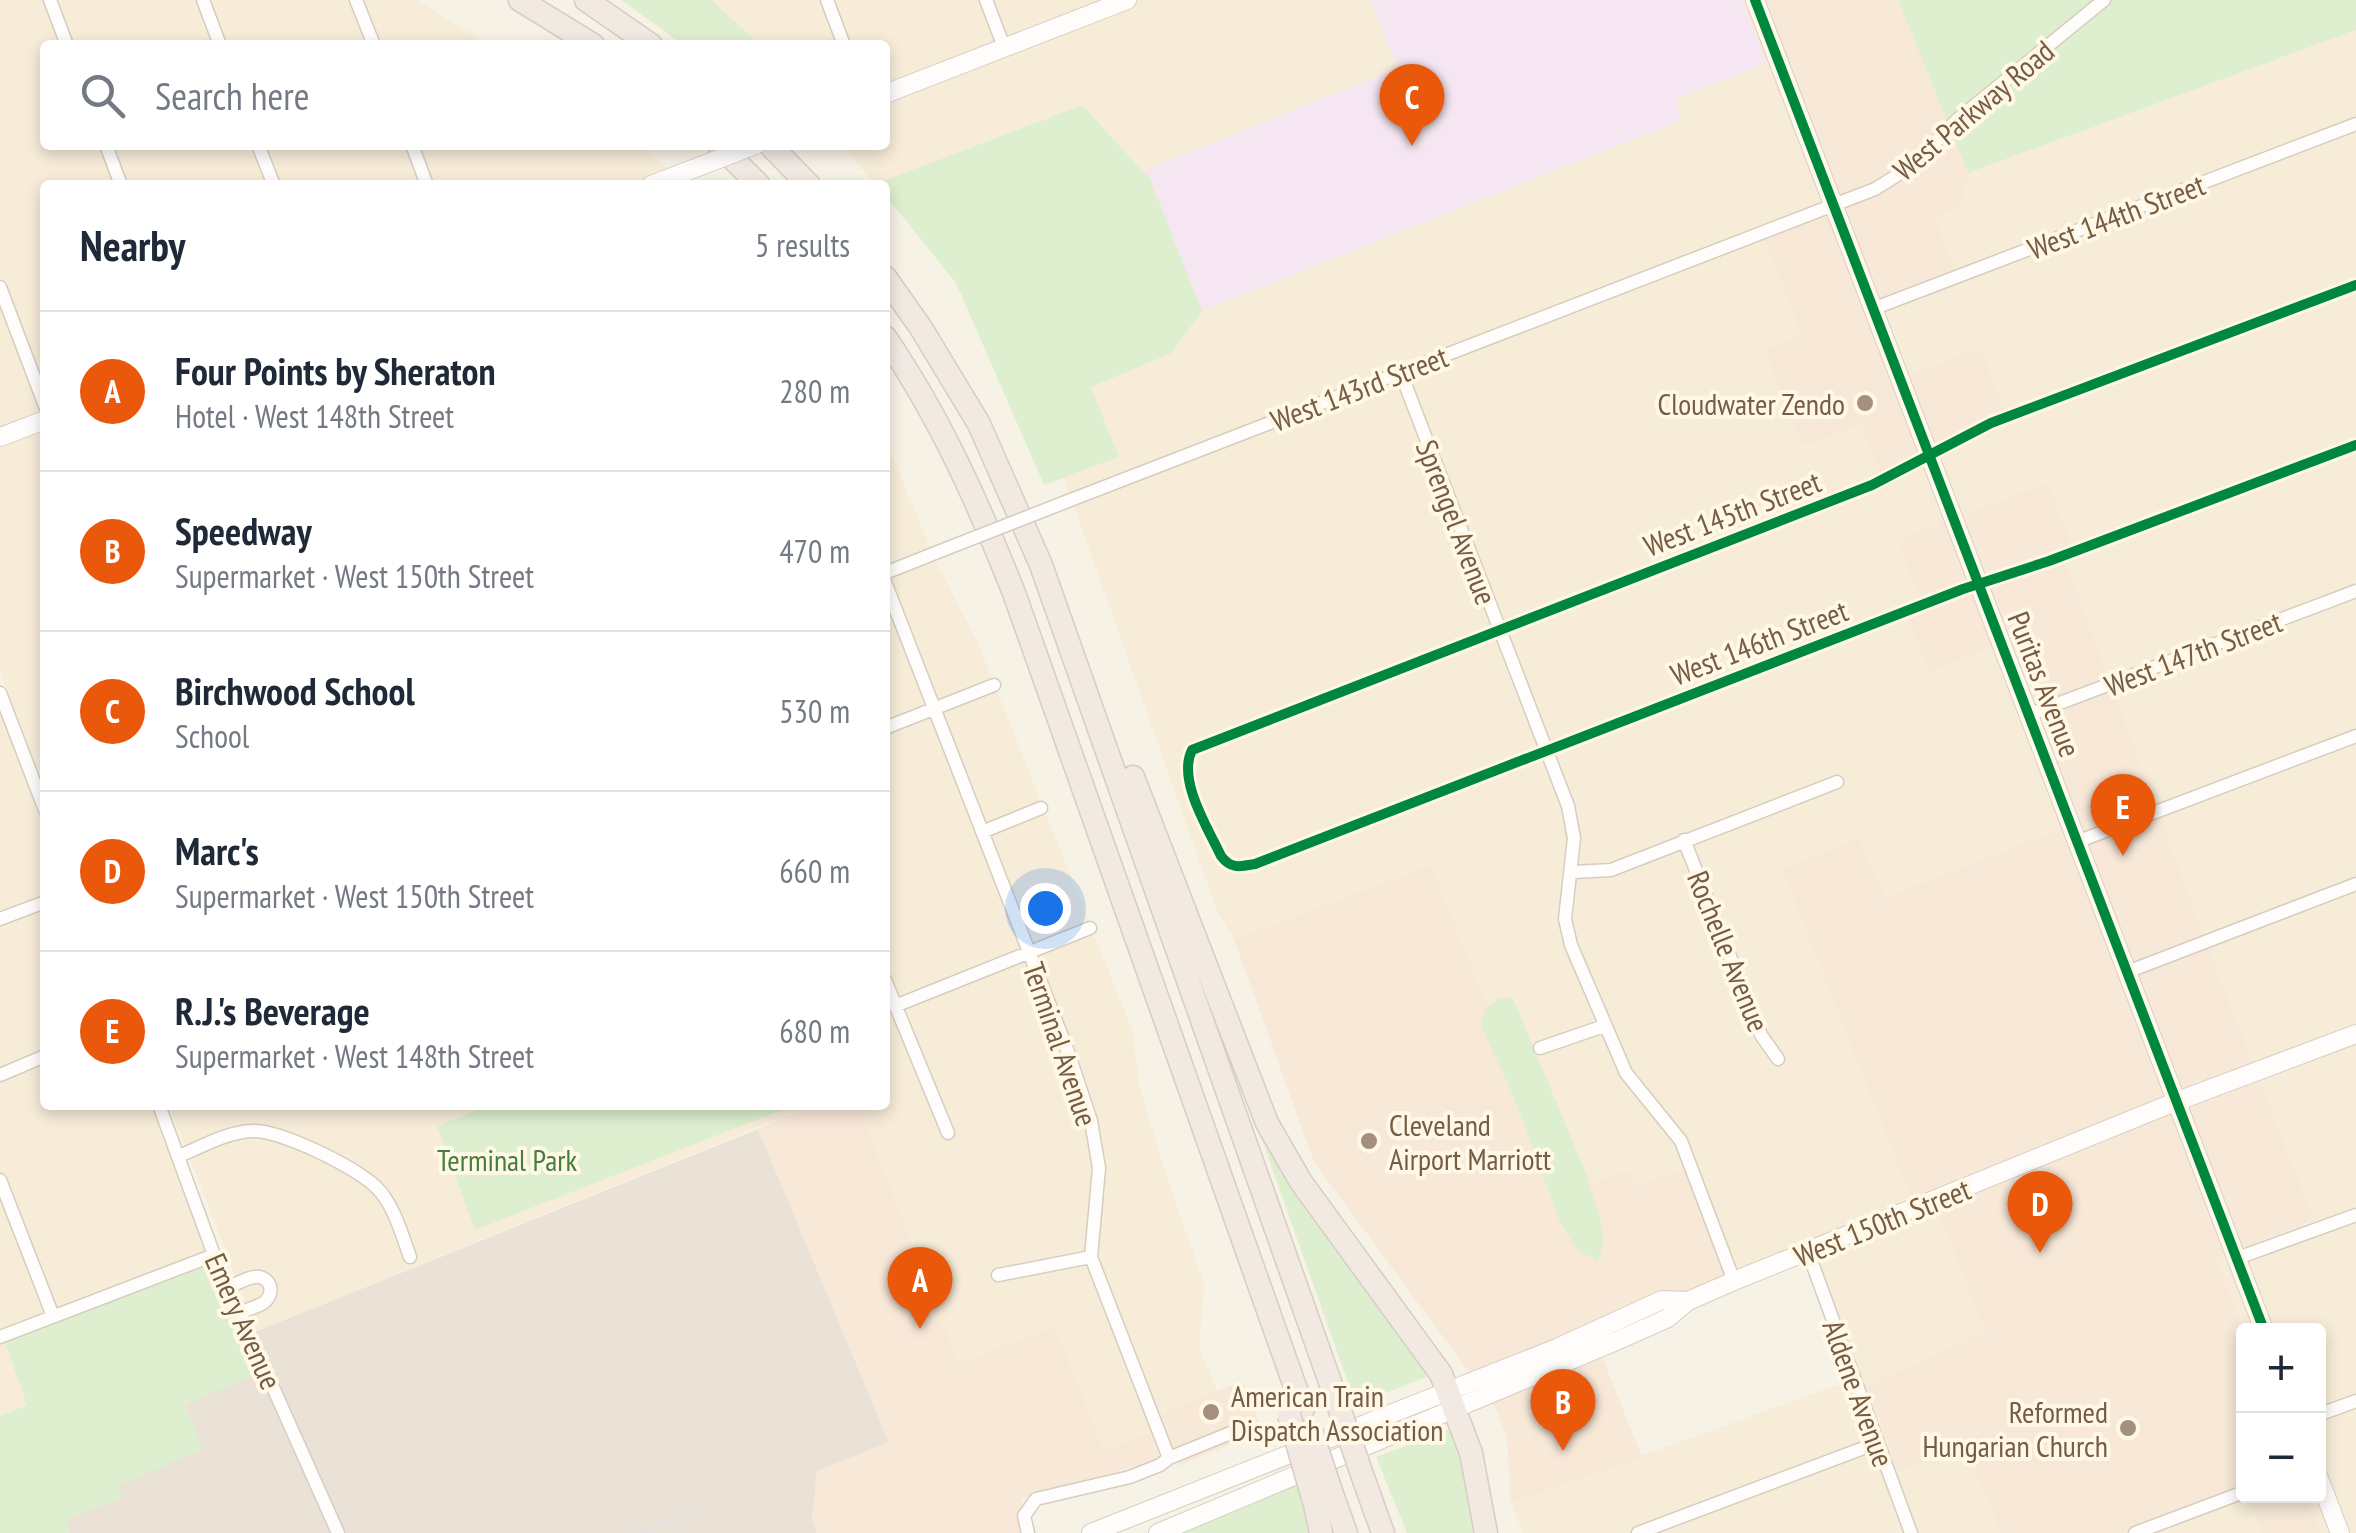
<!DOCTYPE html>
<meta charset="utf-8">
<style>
:root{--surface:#fff;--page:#f6f6f7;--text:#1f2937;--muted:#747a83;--line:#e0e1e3;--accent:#ea580c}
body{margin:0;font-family:"PT Sans Narrow",sans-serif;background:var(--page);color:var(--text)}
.controls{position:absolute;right:30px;bottom:30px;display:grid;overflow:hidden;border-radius:10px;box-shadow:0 5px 15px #0003}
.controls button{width:90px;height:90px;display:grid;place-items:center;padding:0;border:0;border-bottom:2px solid var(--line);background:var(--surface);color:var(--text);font:50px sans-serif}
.you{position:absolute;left:1045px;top:908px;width:35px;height:35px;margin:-25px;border:8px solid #fff;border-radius:50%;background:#1a73e8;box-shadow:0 0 0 15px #1a73e833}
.badge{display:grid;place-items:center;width:65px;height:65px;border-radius:50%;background:var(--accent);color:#fff;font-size:32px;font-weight:700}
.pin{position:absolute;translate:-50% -82px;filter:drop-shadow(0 2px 5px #0008)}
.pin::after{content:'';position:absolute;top:52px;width:35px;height:30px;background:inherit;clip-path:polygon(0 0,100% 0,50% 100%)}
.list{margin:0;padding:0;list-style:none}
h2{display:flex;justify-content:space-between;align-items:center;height:130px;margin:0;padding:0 40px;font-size:42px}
h2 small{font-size:32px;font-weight:400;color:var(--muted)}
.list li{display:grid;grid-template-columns:65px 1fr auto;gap:30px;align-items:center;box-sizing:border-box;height:160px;padding:0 40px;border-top:2px solid var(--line)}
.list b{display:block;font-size:38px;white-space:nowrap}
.list p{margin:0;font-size:32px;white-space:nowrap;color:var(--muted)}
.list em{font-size:32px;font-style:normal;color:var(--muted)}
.icon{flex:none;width:55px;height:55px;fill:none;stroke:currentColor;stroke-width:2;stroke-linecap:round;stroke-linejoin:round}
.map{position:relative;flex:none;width:2356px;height:1533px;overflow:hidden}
.search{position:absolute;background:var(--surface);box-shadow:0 5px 15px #0003;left:40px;top:40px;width:850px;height:110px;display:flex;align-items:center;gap:25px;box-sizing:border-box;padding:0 35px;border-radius:10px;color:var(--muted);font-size:38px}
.panel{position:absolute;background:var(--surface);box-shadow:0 5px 15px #0003;left:40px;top:180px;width:850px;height:930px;border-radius:10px}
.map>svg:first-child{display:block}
.residential{fill:#f7ecd8}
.commercial{fill:#f8e8d8}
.industrial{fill:#eae2d7}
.education{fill:#f5e6f1}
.green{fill:#deefcf}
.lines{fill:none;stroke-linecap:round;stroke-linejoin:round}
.street-casing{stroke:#d6cdc1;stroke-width:15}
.secondary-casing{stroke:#d8cec2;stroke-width:20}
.highway-casing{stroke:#d6cdc3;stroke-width:25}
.street{stroke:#fefdfb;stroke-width:12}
.secondary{stroke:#fefdfb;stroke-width:18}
.highway{stroke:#f1e9e2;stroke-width:22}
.rail{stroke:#e4e1e3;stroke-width:4;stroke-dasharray:15 10;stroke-linecap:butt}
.street-bridge-casing{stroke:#d6cdc1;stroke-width:15;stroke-linecap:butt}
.secondary-bridge-casing{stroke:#d8cec2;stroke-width:20;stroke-linecap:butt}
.highway-bridge-casing{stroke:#d6cdc3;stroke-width:25;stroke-linecap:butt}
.street-bridge{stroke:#fefdfb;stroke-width:12}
.secondary-bridge{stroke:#fefdfb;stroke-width:18}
.highway-bridge{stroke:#f1e9e2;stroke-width:22}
.cycleway-casing{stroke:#fff8e7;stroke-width:16}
.cycleway{stroke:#00873e;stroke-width:10}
.poi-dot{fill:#a4907d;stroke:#fff8e7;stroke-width:4}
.labels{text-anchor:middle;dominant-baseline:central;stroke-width:8;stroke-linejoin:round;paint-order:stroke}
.street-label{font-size:30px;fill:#775c44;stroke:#fff8e7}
.poi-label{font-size:30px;fill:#775c44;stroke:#fff8e7;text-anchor:end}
.park-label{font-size:30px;fill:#477e3b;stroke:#fff8e7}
</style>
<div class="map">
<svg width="2356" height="1533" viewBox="0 0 2356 1533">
<rect width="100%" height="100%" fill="#f7f2e6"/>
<path class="residential" d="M0,0H417L489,45H45V145H640L673,172L639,185H45V415L0,432Z
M713,0H1371L1397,68L1143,171L1082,105L875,184L841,145H885V45H760Z
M2356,30V1533H2320L2306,1496H2318V1330H2244L2215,1258L2314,1220L2205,939L2066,560L1897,541L1919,599L1903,606L1930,672L1993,648L2064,829L1883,897L1936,1204L1985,1332L1867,1387L1899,1472L1966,1447L2001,1533H1523L1511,1503L1851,1380L1804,1257L1733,1283L1635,1185L1629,1171L1562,1195L1431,865L1234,939L1217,911L1064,478L1119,457L1091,387L1170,354L1202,311L1681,121L1674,100L1766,63L1821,203L1802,336L1766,350L1861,424L1881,476L1906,377L1879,301L1935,219L1961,206L1968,173Z
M45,430V787L0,672V447Z
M885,446L895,462L937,564L978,643L1133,1032L1139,1085L1166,1174L1204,1284L1199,1347L1217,1391L1167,1411L1151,1433L1103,1450L959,1365L858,1105H885Z
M0,682L45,798V1105H164L219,1247L3,1331L28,1405L0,1416Z
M169,1105H812L257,1331Z
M2243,1486L2244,1496H2247L2262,1533H2119Z"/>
<path class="commercial" d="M1742,0H1898L1968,173L1961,206L1935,219L1956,272L1880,301L1906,376L1981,348L2005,413L1881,476L1861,425L1802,446L1765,350L1802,335L1760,227L1820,202Z
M2048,483L2076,556L2066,561L2205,939L2314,1220L2216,1258L2244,1330L2243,1486L2119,1533H2001L1966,1447L1899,1472L1867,1386L1985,1332L1936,1205L1917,1212L1782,869L1859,838L1884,897L2063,829L1993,648L1929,672L1903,605L1919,599L1897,540Z
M1431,865L1562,1194L1629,1170L1635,1185L1686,1168L1733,1283L1595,1339L1642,1457L1511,1503L1507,1438L1497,1410L1314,1162L1234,939Z
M814,1105H858L959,1364L1055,1326L1103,1450L1151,1433L1160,1459L1021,1499L1028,1533H817L812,1520L817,1471L889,1441L758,1129Z
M1243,1381L1263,1431L1178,1466L1160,1420L1167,1411Z
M2247,1496H2306L2320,1533H2262Z"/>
<path class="industrial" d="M758,1129L889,1442L817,1471L812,1520L817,1533H69L28,1405L238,1328L257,1331Z"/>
<path class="education" d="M1371,0H1742L1766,63L1675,100L1682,120L1202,311L1150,179L1143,171L1397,68Z"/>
<path class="green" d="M621,0H712L760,45H684Z
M1898,0H2356V30L1968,173Z
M1082,105L1150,179L1202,311L1170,354L1091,387L1119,457L1044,485L956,283L885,195V185L875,184Z
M1512,996L1586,1173C1593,1205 1612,1229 1598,1262L1576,1248L1560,1222L1515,1100L1481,1026L1485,1010L1497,999Z
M491,1105H795L475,1230L437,1126Z
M1256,1123L1431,1375L1356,1405Z
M209,1265L256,1374L185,1405L203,1449L119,1485L123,1497L65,1520L69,1533H0V1416L27,1405L5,1342Z
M1452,1428L1465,1467L1475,1533H1407L1376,1457Z
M1298,1481L1311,1533H1170Z"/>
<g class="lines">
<g class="street-casing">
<path id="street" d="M50,0L67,45
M203,0L220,45
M356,0L374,45
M827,0L844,45
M986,0L1004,47
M106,145L121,185
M258,145L274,185
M412,145L427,185
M2356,285L1991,423L1872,485L1192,750C1177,780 1208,828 1221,856C1231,869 1239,867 1255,864L1963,589L2049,561L2356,445
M0,287L45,406
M1875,308L2356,124
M1400,371L1568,806L1574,838L1565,919L1571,945L1626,1073L1681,1141L1734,1281
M1068,501L1875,189L1912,166L1957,120L2104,0
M885,573L948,548
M885,582L1068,1052L1091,1121L1099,1168L1091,1257L1169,1458
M0,693L45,810
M2031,714L2356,591
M885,728L994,685
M982,832L1041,808
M1684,840L1761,1035L1778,1059
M2079,841L2356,736
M1573,872L1611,870L1837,782
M0,919L45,902
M2127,972L2356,884
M885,980L948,1133
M895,1006L1090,928
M1540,1048L1604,1026
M0,1075L45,1056
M159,1105L214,1255L338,1533
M179,1156C201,1147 227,1132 252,1131C279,1129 358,1168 377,1188C394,1205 402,1235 410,1257
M0,1180L53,1316
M1808,1252L1911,1533
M2235,1259L2356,1215
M998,1275L1091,1257
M229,1287C237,1284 251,1275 260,1277C274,1281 273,1297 263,1303C257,1307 247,1310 240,1312
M0,1337L214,1255
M2318,1415L2356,1401
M1028,1533L1024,1516L1036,1499L1130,1477L1160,1465L1169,1458L1233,1432
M1638,1533L1877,1443
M2135,1533L2244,1492"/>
</g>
<g class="secondary-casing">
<path id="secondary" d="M1755,0L2264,1330
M885,94L1127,0
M651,185L685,172
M0,437L45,420
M2318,1476L2340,1533
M1091,1533L1557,1348L1662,1300L1688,1301
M1158,1533L1614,1342L1668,1318L1688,1301L1734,1281L2175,1102L2356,1034"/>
</g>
<g class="highway-casing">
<path id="highway" d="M520,0L593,45
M586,0L651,45
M719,145L759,185
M770,145L809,185
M885,277L921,328L979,424L1041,565L1335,1396
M885,337C940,417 978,503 1014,593L1303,1409
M1133,777L1267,1123L1301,1182L1441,1374L1471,1453L1486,1533
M1365,1483L1383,1533
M1333,1497L1346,1533
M1315,1505L1321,1533"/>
</g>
<use href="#street" class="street"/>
<use href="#secondary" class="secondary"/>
<use href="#highway" class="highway"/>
<path class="rail" d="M636,1533L689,1516"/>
<g class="street-bridge-casing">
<path id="street-bridge" d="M948,548L1068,501"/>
</g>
<g class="secondary-bridge-casing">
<path id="secondary-bridge" d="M685,172L755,145"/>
</g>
<g class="highway-bridge-casing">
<path id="highway-bridge" d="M1335,1396L1365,1483
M1289,1415L1315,1505
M1311,1431L1333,1497"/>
</g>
<use href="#street-bridge" class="street-bridge"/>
<use href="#secondary-bridge" class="secondary-bridge"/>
<use href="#highway-bridge" class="highway-bridge"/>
<g class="cycleway-casing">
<path id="cycleway" d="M1755,0L2264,1330
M2356,285L1991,423L1872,485L1192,750C1177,780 1208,828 1221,856C1231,869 1239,867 1255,864L1963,589L2049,561L2356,445"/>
</g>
<use href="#cycleway" class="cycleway"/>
</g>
<g class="poi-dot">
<circle cx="1865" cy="403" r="10"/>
<circle cx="1369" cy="1141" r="10"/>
<circle cx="1211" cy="1412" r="10"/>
<circle cx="2128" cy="1428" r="10"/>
</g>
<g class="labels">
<g class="street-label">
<text transform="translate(1973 110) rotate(-40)">West Parkway Road</text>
<text transform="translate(2116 216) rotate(-21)">West 144th Street</text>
<text transform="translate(1359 388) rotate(-21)">West 143rd Street</text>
<text transform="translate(1732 513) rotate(-21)">West 145th Street</text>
<text transform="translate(1457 522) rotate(69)">Sprengel Avenue</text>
<text transform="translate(1759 642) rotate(-21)">West 146th Street</text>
<text transform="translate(2193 653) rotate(-21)">West 147th Street</text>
<text transform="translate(2045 684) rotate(69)">Puritas Avenue</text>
<text transform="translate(1729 951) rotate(68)">Rochelle Avenue</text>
<text transform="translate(1061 1044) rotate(71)">Terminal Avenue</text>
<text transform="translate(1882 1222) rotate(-22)">West 150th Street</text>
<text transform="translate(244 1321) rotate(66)">Emery Avenue</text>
<text transform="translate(1859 1393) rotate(70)">Aldene Avenue</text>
</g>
<g class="poi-label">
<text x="1845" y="403">Cloudwater Zendo</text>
<text x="1389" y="1124" text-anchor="start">Cleveland<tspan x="1389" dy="34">Airport Marriott</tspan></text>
<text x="1231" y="1395" text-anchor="start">American Train<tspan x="1231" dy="34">Dispatch Association</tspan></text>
<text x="2108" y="1411">Reformed<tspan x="2108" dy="34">Hungarian Church</tspan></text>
</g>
<g class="park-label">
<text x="507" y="1159">Terminal Park</text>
</g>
</g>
</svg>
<div class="controls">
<button>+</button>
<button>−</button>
</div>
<div class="you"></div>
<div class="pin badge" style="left:920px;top:1329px">A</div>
<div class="pin badge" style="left:1563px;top:1451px">B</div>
<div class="pin badge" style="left:1412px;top:146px">C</div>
<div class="pin badge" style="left:2040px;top:1253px">D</div>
<div class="pin badge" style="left:2123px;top:856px">E</div>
<div class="search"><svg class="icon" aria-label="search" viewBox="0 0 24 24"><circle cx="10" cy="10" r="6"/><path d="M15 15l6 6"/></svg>Search here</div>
<section class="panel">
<h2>Nearby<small>5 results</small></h2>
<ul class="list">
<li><span class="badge">A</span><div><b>Four Points by Sheraton</b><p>Hotel · West 148th Street</p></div><em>280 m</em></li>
<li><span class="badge">B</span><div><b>Speedway</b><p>Supermarket · West 150th Street</p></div><em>470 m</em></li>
<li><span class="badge">C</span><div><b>Birchwood School</b><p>School</p></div><em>530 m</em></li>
<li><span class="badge">D</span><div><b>Marc's</b><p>Supermarket · West 150th Street</p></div><em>660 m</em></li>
<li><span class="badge">E</span><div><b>R.J.'s Beverage</b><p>Supermarket · West 148th Street</p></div><em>680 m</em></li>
</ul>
</section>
</div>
